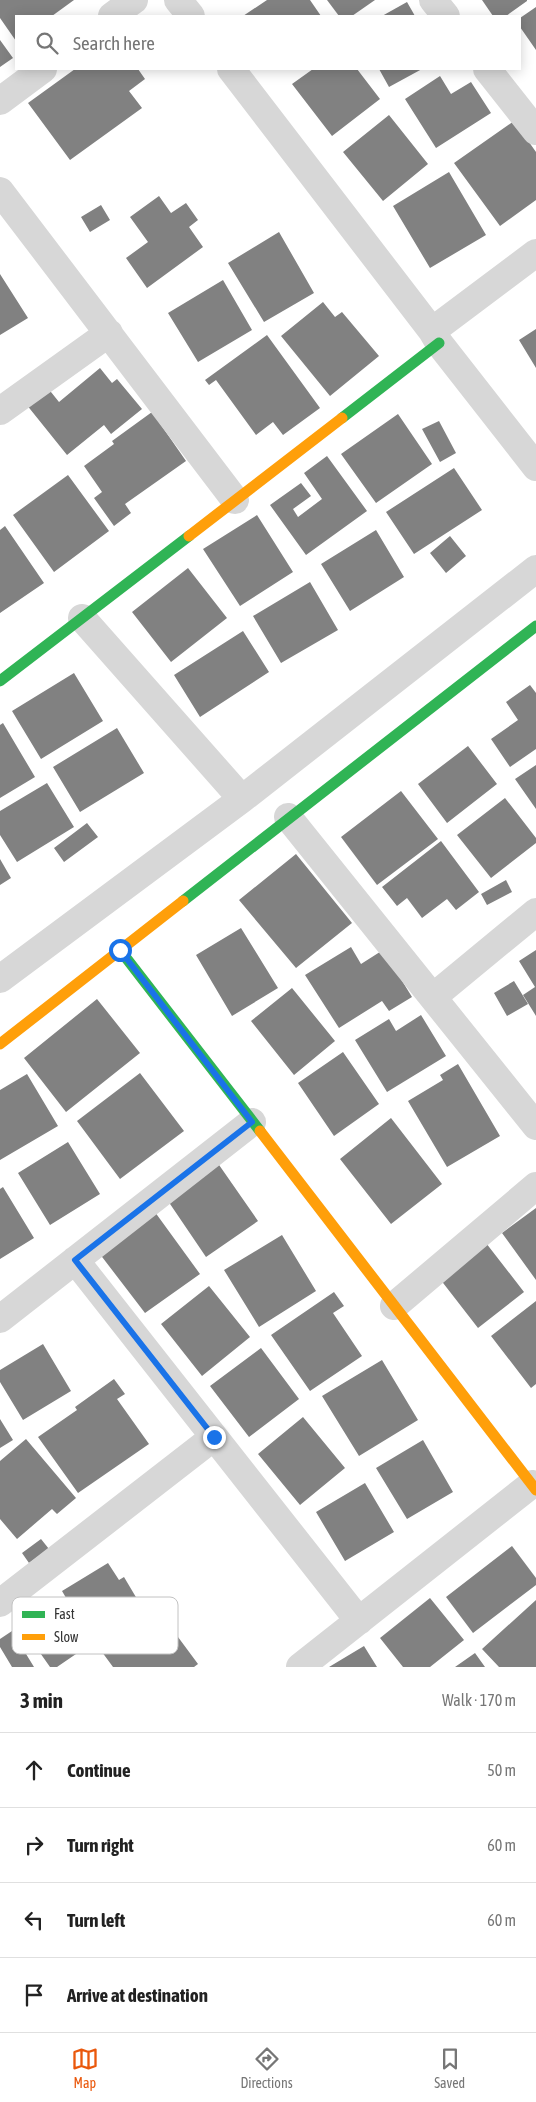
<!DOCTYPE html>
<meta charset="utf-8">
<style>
:root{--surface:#fff;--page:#f6f6f6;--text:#222;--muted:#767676;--line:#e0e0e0;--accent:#ea580c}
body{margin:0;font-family:"Asap Condensed",sans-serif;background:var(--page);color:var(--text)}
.stop{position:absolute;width:15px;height:15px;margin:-11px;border:4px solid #1a73e8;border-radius:50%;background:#fff}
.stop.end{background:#1a73e8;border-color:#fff;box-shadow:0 1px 5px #0008}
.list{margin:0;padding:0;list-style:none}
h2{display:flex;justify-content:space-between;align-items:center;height:65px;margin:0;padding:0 20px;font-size:21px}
h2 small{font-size:16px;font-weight:400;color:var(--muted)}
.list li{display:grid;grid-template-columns:32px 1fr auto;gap:15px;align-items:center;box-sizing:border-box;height:75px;padding:0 20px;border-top:1px solid var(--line)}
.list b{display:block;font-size:19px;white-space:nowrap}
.list em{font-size:16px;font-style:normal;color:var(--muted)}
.icon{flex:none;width:28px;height:28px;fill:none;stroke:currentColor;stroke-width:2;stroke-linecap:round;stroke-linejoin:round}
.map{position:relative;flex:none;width:536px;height:1667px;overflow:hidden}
.search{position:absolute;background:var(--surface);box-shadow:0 2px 12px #0003;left:15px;right:15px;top:15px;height:55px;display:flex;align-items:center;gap:12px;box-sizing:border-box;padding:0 18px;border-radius:0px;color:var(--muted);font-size:19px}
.sheet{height:365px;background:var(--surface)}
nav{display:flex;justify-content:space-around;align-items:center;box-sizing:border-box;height:70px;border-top:1px solid var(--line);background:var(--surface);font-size:14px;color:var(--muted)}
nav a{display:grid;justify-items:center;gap:2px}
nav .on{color:var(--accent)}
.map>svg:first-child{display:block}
.building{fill:#818181}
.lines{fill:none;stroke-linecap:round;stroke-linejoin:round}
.street{stroke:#d7d7d7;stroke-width:28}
.fast{stroke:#30b455;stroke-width:11}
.slow{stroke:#ff9f0a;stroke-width:11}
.route{stroke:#1a73e8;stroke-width:6}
.key{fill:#fff;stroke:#c2c2c2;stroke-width:1}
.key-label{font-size:14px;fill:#333}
</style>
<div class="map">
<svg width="536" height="1667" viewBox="0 0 536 1667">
<rect width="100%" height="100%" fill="#fff"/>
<path class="building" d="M0,0H74L52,16H16V41L0,18Z
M267,0H310L321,16H243Z
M327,0H375L352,16H339Z
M482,0H527V1L506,16H493Z
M407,2L415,16H382Z
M536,7V50L520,27V18Z
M0,40L13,58L0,67Z
M75,69H138L145,79L129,91L142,108L70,160L28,103Z
M313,69H357L380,99L332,136L292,84Z
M379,69H422L389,87Z
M440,76L451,94L471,82L491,113L436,148L405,99Z
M389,115L428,164L383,201L343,152Z
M514,121L536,152V200L500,226L454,163Z
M449,172L486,235L430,268L393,206Z
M159,196L171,213L186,203L198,220L189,227L203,247L147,288L126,258L148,242L130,217Z
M101,205L110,220L90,232L81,217Z
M279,232L314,293L264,322L228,263Z
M0,274L28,318L0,335Z
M223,280L252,330L198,362L168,313Z
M323,302L335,317L342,312L379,356L330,396L281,336Z
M536,329V368L519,340Z
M267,335L320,408L283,435L273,422L256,435L216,380L209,385L205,380Z
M100,368L112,383L117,379L142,409L111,434L104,425L67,455L26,404L47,387L59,402Z
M152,412L186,461L125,504L131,513L114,526L94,498L102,492L84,466L114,444L112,441Z
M398,414L432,464L376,503L341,454Z
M439,421L456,453L440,462L422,429Z
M327,456L367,511L306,555L270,505L301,483L311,496L293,509L298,517L322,499L304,473Z
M454,468L482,510L414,554L386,512Z
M68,475L109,531L54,572L13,515Z
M257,515L293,572L240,606L203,549Z
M5,526L44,583L0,613V530Z
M376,530L404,577L350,611L321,564Z
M450,536L466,556L446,573L430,553Z
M188,568L227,618L171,662L132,612Z
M310,582L338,630L281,663L253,616Z
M243,631L269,672L200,717L174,675Z
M74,673L103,721L41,759L12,711Z
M530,685L536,693V749L510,767L491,739L518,720L506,702Z
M3,723L35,777L0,798V725Z
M117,728L144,773L80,812L53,767Z
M468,746L497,784L447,823L418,784Z
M536,765V809L515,779Z
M47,783L74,827L17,862L0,835V811Z
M401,791L438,839L377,885L341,837Z
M505,798L536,838V843L491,878L457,835Z
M87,823L98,837L64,862L54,848Z
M441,841L479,892L456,910L447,899L422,918L407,898L397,906L382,887Z
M296,854L352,923L296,968L239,900Z
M0,859L11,878L0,885Z
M506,880L512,892L487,905L481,894Z
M241,928L278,988L232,1016L196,955Z
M351,947L361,964L383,950L412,997L389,1011L382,1001L339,1028L305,975Z
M536,950V1016L523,995L535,987L519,961Z
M514,981L528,1004L507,1016L494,993Z
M292,988L335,1041L294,1075L251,1021Z
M97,999L140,1053L66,1112L24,1058Z
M421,1015L446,1056L387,1092L355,1040L389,1019L396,1031Z
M343,1052L379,1104L334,1136L298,1083Z
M458,1064L500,1136L447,1167L408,1101L443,1080L440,1075Z
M140,1073L184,1131L120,1179L77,1121Z
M27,1074L58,1126L0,1160V1090Z
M391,1118L442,1184L391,1224L340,1159Z
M68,1142L100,1194L50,1225L18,1173Z
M217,1162L258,1221L206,1257L166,1198Z
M3,1187L34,1238L0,1259V1189Z
M152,1208L200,1274L145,1313L96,1249Z
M536,1208V1280L502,1233Z
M282,1235L316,1291L259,1327L224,1270Z
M486,1243L524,1292L478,1328L440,1279Z
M209,1286L250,1337L202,1376L161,1324Z
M334,1292L344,1306L333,1313L362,1356L310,1391L271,1335Z
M536,1301V1384L531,1388L491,1336Z
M43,1344L71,1391L23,1420L0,1382V1370Z
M261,1348L299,1399L249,1437L210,1386Z
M382,1360L418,1420L359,1456L322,1396Z
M114,1379L125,1394L117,1399L149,1444L78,1493L38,1437L77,1410L75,1407Z
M303,1417L345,1468L300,1505L258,1454Z
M0,1419L13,1440L0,1448Z
M26,1439L76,1498L57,1514L52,1509L17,1539L0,1519V1461Z
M423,1440L453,1492L407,1519L376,1468Z
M365,1483L394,1532L345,1561L316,1512Z
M41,1539L49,1549L29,1563L22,1553Z
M512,1546L536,1578V1585L473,1633L446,1597Z
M108,1563L119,1580L124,1577L143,1609L91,1640L62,1591Z
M430,1598L464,1640L430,1667H403L380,1638Z
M536,1600V1667H499L482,1649Z
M40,1603L76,1654L57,1667H50L17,1620Z
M158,1610L198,1664L194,1667H113L102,1652Z
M12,1631L34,1667H12L0,1647V1639Z
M364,1646L377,1667H329Z
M475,1653L485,1667H455Z"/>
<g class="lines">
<path class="street" d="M178,0L191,16
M433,0L446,16
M112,16L134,0
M231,69L432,331L439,343L536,467
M487,69L536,131
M0,101L43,69
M0,191L235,500
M432,331L536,253
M0,411L109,333
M82,618L242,799
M288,817L536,1126
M0,979L242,799L536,569
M433,997L536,912
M75,1260L359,1621
M394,1306L536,1186
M0,1319L252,1122
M0,1603L214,1437
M300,1667L532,1484"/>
<path class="fast" d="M342,418L439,343
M0,681L189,536
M183,901L536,626
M120,950L260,1131"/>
<path class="slow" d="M189,536L342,418
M0,1044L183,901
M260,1131L536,1490"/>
</g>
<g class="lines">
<path class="route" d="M120,950L252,1122L75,1260L214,1437"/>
</g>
<rect x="12" y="1597" width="166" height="57" rx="8" class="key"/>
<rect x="22" y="1611" width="23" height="7" fill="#30b455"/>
<rect x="22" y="1634" width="23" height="6" fill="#ff9f0a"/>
<g class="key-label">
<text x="54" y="1619">Fast</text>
<text x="54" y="1642">Slow</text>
</g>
</svg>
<div class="stop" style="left:120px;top:950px"></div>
<div class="stop end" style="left:214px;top:1437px"></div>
<div class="search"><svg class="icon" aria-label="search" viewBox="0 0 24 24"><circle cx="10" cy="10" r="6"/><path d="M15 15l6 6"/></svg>Search here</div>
</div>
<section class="sheet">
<h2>3 min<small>Walk · 170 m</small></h2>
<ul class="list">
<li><svg class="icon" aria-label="ahead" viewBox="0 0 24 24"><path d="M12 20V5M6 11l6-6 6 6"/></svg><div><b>Continue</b></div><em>50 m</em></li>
<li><svg class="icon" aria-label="right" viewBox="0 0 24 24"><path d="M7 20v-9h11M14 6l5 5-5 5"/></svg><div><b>Turn right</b></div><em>60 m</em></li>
<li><svg class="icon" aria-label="left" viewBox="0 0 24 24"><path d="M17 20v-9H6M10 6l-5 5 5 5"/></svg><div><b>Turn left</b></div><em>60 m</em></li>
<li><svg class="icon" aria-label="arrive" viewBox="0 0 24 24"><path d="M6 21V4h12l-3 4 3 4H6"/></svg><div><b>Arrive at destination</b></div></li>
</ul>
</section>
<nav>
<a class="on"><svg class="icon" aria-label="map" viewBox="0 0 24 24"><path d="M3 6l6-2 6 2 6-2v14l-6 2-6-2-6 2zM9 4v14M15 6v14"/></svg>Map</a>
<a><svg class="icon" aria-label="directions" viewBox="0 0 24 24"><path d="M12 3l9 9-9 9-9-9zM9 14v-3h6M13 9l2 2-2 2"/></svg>Directions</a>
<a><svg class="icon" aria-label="saved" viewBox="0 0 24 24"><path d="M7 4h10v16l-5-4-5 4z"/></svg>Saved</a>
</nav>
